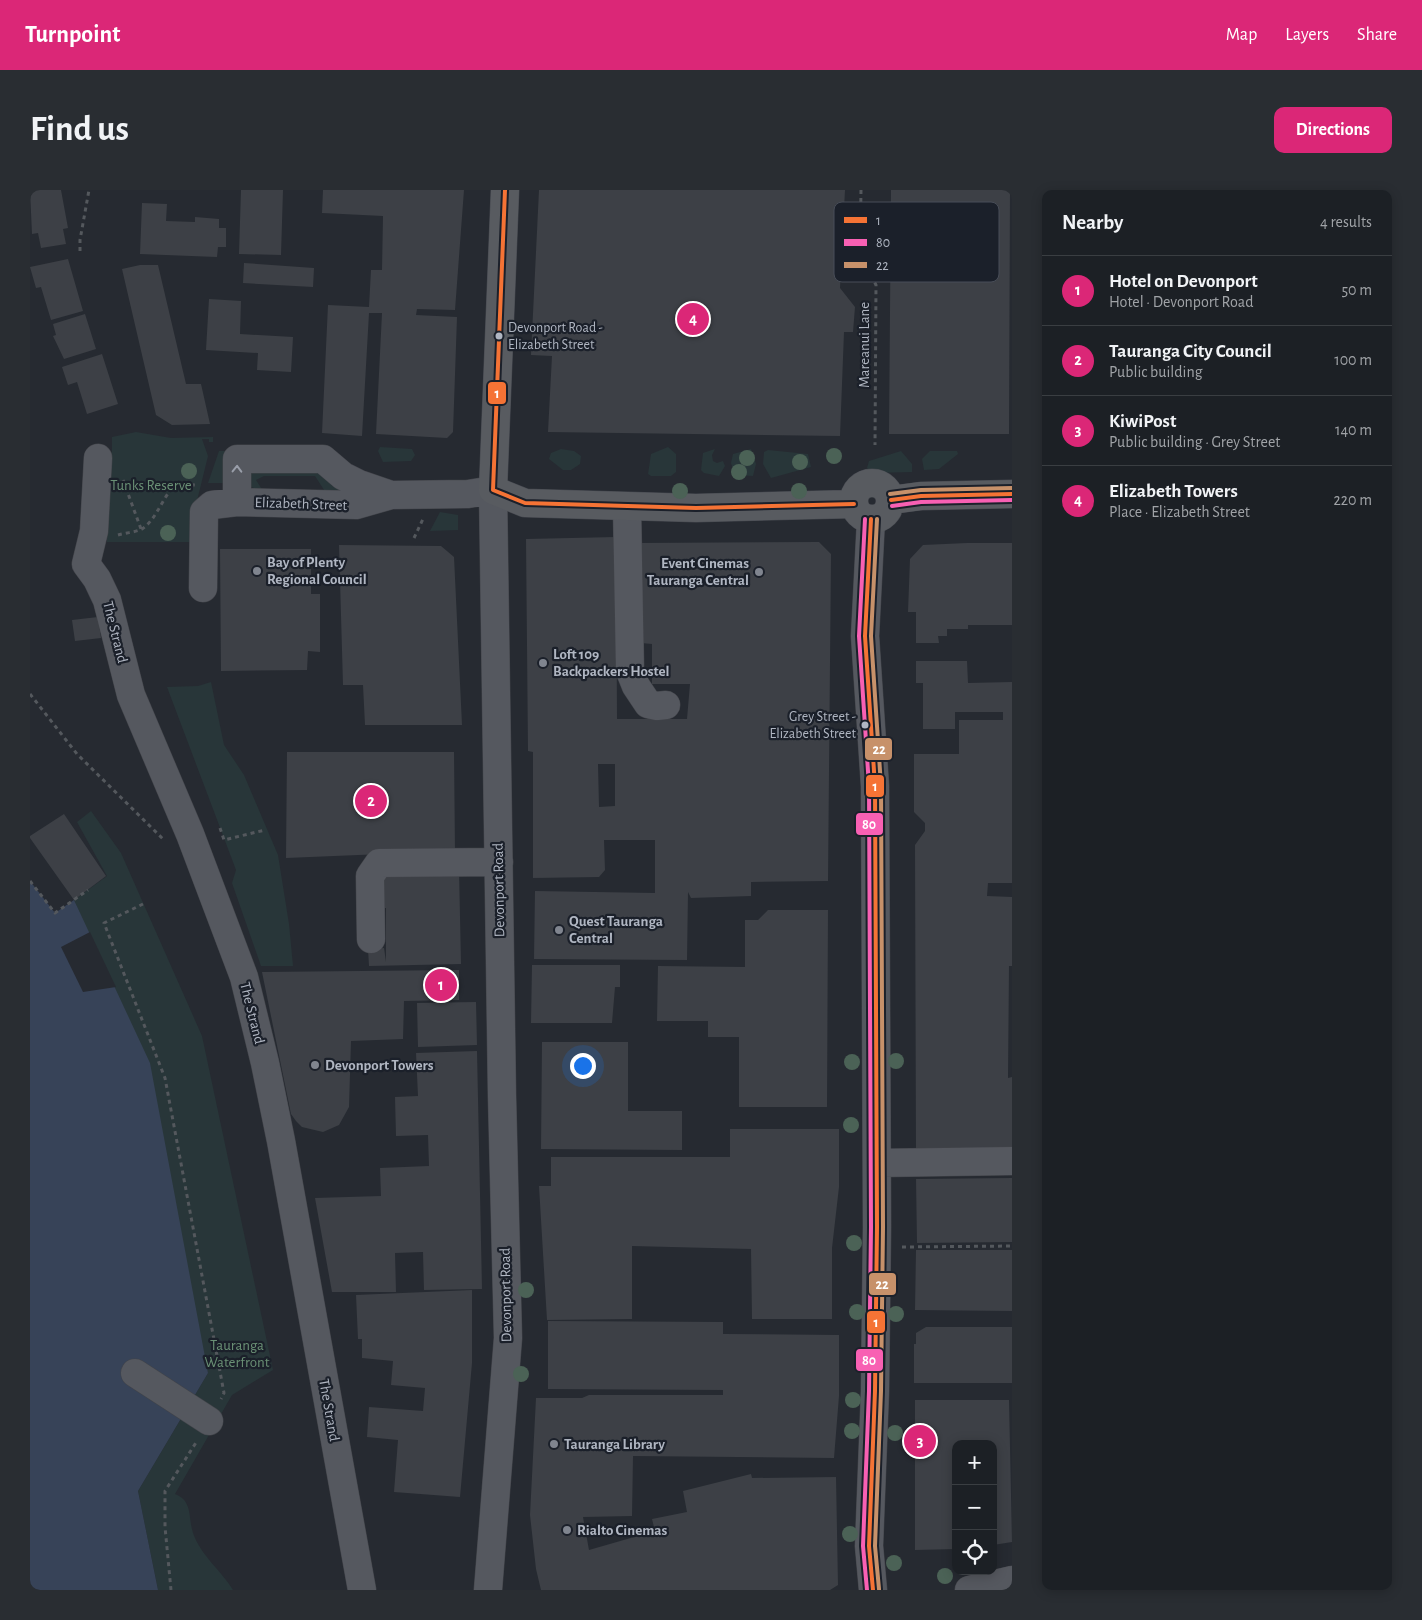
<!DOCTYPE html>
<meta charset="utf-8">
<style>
:root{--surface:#1c2025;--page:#292d32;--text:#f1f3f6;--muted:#a0a3a7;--line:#3a3e42;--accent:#db2777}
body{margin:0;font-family:"Alegreya Sans",sans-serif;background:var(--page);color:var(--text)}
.controls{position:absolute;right:15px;bottom:15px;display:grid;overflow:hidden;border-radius:10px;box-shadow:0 2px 12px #0003}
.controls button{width:45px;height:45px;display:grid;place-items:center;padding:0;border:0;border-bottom:1px solid var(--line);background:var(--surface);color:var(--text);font:25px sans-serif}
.you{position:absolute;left:552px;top:875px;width:18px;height:18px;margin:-12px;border:4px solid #fff;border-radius:50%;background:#1a73e8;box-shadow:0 0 0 8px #1a73e833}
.badge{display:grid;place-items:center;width:32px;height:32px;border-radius:50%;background:var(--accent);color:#fff;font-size:16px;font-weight:700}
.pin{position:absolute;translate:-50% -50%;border:2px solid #fff;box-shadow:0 1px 5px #0006}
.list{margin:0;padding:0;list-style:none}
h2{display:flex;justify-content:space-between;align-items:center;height:65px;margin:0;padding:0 20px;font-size:21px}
h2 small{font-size:16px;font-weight:400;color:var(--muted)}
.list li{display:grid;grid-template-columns:32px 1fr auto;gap:15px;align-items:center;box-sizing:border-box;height:70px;padding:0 20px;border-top:1px solid var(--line)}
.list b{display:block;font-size:19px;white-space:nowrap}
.list p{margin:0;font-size:16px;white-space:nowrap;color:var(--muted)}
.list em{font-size:16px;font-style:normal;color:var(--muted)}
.icon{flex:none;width:28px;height:28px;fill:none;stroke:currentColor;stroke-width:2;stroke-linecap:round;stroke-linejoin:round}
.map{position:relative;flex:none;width:982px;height:1400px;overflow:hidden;border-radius:10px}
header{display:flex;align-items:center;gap:30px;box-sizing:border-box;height:70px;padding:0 25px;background:var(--accent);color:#fff}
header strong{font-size:24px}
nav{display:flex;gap:28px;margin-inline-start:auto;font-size:18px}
.intro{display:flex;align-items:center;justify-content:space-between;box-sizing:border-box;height:120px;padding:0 30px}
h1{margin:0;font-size:35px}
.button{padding:12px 22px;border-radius:10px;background:var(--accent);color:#fff;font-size:18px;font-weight:700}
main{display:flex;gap:30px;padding:0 30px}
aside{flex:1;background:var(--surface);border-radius:10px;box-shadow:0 2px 12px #0003}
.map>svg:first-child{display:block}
.green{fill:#283639}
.water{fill:#374358}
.pier{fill:#262a31}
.building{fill:#3d4046;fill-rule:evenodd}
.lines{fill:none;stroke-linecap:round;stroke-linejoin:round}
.minor-casing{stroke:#42444a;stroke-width:29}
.major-casing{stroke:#44474e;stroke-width:29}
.path{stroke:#54585d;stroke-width:3;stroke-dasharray:4 4;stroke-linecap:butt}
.minor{stroke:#55585f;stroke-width:28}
.major{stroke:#585b60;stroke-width:28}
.bus-1-casing{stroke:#1b202a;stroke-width:8}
.bus-2-casing{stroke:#1b202a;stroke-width:8}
.bus-3-casing{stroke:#1b202a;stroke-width:8}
.bus-1{stroke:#f57335;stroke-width:4}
.bus-2{stroke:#f860b3;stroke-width:4}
.bus-3{stroke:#c7916a;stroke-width:4}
.tree{fill:#4b6256}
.oneway{stroke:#999ea9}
.bus-dot{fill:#b0b6c2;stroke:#1b202a;stroke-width:2}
.poi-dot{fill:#80858f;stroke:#1b202a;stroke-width:2}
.labels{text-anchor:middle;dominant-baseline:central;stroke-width:4.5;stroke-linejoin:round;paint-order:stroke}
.bus-label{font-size:14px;fill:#b0b6c2;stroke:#1b202a;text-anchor:start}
.street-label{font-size:15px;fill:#b0b6c2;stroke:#1b202a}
.park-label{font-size:15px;fill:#6a9075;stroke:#1b202a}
.poi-label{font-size:15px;font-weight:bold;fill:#b0b6c2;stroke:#1b202a;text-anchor:start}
.key{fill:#1b202a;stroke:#484d58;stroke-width:1}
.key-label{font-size:14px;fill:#b0b6c2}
.line-badge{stroke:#1b202a;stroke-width:2}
.badge-label{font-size:14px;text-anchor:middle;font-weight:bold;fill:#fff}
</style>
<header>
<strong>Turnpoint</strong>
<nav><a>Map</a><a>Layers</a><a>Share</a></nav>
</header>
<div class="intro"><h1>Find us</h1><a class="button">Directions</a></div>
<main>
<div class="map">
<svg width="982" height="1400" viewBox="0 0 982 1400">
<rect width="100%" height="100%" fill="#262a31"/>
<path class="green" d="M106,242L141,248L183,247V252H179V249H172L178,266L165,319L164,352H77L74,314L79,269L82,261V247Z
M350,257L382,259L385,265L381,271L353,272L348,261Z
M638,257L646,264V282L641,286H621L618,284L621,264Z
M531,259L544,261L551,266L550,274L541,280H533L519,269L521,263Z
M685,259L682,265L683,271L687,273L693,271L695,276L689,286L674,283L671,280L673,263Z
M721,259L726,274L723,286L705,285L701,273L703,264Z
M738,260L778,264L781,277L741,288L733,274L734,262Z
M189,261H195L194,293H178Z
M871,261L882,274V282L842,283L837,278L839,271Z
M900,261H927L928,264L909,279L894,280L892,269Z
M280,277L326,304L296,303L285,286H234L226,290L233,301L221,297V282Z
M410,322L428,325V340L400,341Z
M181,492L194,555L214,585L248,665L259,734L263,776H231L202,693L206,680L137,497L168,496Z
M61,621L91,663L172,846L243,1180L202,1205L145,1304C163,1311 158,1327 163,1343C171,1366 191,1380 203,1400H128L108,1301L178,1183L58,743L44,710L77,686L47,632Z"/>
<path class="water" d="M0,691L25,723L44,710L120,873L178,1183L108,1301L128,1400H0Z"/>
<path class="pier" d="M60,742L86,797L53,802L31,757Z"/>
<path class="building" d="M0,0H31L38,38L33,39L36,54L11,58L8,43L2,44Z
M211,0H253L251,65L209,64Z
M293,0H434L425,120L387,119L386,125L427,127L423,242L417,248L346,244L352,123H339L332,246L292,243L298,115L339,117L341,80H352L353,26L292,23Z
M509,0H815L810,98L825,117L823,142H814L810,246L518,242L522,166L501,165Z
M861,0H980L979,244H859Z
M112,13L137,14L136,31L165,32V27L189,29V38H196V57H188L187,67L110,64Z
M38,69L53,121L21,130L11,97L6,98L0,77Z
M214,73L284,78L283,97L213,93Z
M110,75H128L156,194H171L180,234L142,235L126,225L92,79Z
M179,109L211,111L210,144L263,147L261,182L227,180L228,163L176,160Z
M55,124L66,159L34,169L23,146L26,145L23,134Z
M72,164L88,214L57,224L47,192L38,195L32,177Z
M586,347L587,529H657L660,494H622V454L611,453L608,353L789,352L801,364L798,691L721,692V706L661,708L658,702L657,770L504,769L505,701L625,703V650H574L575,680L569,687L503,688V562L498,561L496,349ZM568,574H585V616L569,617Z
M937,353H982V435H938V439H917V446H908L909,453H886V422H878L880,369L893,355Z
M309,355L411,356L424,367L432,535H335L333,495H313Z
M190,359H281V404H290V462L278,461L277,480L191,481Z
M68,427L71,448L45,451L42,430Z
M886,471H937L938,493L982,492V693H958L957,706L982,707V776H979L978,888L982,887V960L886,964L885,655L895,641V633L884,622V564H929V530H973V522H925V539H893V493H886Z
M257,562H424L425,661L256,668Z
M34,624L76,686L44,710L0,648V646Z
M429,679L431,774L339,776L338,759L354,758L356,772V718H346L345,691L358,680Z
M738,720H798L797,917H709V847H678V831H627L628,776L715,777V730H728Z
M502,775H590V797H585L582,833H501Z
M429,780V810L374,811L373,849L321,851L319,917L309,935L293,942L272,937L266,931L261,924L232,782Z
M446,812L447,855L388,857L387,813Z
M512,852H598V921H652V960L511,959Z
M447,861L452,1099L394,1100L393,1062L365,1063L366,1102H302L285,1008L351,1006L350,978L399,976L398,945L366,946L365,907L388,906L386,863Z
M700,939H809V997L802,1058V1129H722L721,1059L602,1056V1129L517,1130L509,996H521V967H700Z
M982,988V1052L887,1053L886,989Z
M886,1060H982V1121L885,1120Z
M442,1100V1173L430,1307L364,1302L368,1250L337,1247L339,1217L393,1221L395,1198L361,1195L363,1171L332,1168V1149H328L326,1105Z
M518,1131L693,1132V1144L809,1145V1206L804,1268L603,1266L602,1326L553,1327L559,1360L625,1341L622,1329L657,1322L653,1301L721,1284L722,1288L806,1287L808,1395L800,1400H511L506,1379L500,1325L506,1208H552L559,1205H693V1200L518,1199Z
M896,1137H982V1193H884V1154H886V1143Z
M885,1210H979L982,1352L963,1355V1254H926V1359L885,1360Z"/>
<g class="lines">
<g class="minor-casing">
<path id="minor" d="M68,268L64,341L56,374L67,389L77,410L101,505L160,644L214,787L235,873L251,951L332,1400
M361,305L329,294L313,286L293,269H207V312L326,315L361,305L438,304L463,300L472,906L478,1148L458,1400
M597,317L600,481L606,496L618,514L627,516L636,515
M841,329L835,446L845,596L847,1037L845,1201L839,1356L843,1400
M173,398L174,322L182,315L207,312
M341,749L340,686L349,673L469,672
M847,973L982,971
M105,1183L179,1231
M939,1400L982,1390"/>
</g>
<g class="major-casing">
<path id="major" d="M475,0L463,300L495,313L666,318L824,314
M824 311a18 18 0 1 1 36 0a18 18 0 1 1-36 0Z
M861,310L891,306L982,304"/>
</g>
<path class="path" d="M831,0L830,63L846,95L845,255
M50,61V50L59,0
M93,290L111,339
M88,345C95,343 106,342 112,339C128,328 132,306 147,294L166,295
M384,348L393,329
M0,504L47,564L133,649
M190,638L194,650L235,640
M0,691L25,723L58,700
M113,714L74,733L135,888L194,1203L191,1209
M872,1057L982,1056
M141,1400L135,1337V1301L167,1251"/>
<use href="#minor" class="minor"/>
<use href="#major" class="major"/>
<g class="bus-1-casing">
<path id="bus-1" d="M475,0L463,300L495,313L666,318L824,314
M861,310L891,306L982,304
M841,329L835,446L845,596L847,1037L845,1201L839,1356L843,1400"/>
</g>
<g class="bus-2-casing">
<path id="bus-2" d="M862,316L891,312L982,310
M835,329L829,446L839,596L841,1037L839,1201L833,1356L837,1400"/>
</g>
<g class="bus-3-casing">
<path id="bus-3" d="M860,304L891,300L982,298
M847,329L841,446L851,596L853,1037L851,1201L845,1356L849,1399"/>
</g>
<use href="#bus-1" class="bus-1"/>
<use href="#bus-2" class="bus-2"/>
<use href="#bus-3" class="bus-3"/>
</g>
<g class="tree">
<circle cx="804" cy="266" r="8"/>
<circle cx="717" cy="268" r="8"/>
<circle cx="770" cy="272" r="8"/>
<circle cx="159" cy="281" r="8"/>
<circle cx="709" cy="282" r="8"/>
<circle cx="650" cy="301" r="8"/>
<circle cx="769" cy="301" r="8"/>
<circle cx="138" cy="343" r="8"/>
<circle cx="866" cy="871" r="8"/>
<circle cx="822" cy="872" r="8"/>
<circle cx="821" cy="935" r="8"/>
<circle cx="824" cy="1053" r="8"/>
<circle cx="496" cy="1100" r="8"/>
<circle cx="827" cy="1122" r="8"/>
<circle cx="866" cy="1124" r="8"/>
<circle cx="491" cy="1184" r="8"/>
<circle cx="823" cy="1210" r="8"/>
<circle cx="822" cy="1241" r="8"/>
<circle cx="865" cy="1243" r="8"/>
<circle cx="820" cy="1344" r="8"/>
<circle cx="864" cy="1373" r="8"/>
<circle cx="915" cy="1386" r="8"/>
</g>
<defs><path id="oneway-chevron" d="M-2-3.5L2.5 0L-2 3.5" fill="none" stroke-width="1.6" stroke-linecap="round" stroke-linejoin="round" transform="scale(1.25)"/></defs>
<use class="oneway" href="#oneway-chevron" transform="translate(207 279) rotate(-89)"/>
<g class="bus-dot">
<circle cx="469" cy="146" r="4.5"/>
<circle cx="835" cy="535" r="4.5"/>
</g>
<g class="poi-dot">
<circle cx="227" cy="381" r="5"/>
<circle cx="729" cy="382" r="5"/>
<circle cx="513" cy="473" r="5"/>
<circle cx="529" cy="740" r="5"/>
<circle cx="285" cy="875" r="5"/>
<circle cx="524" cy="1254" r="5"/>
<circle cx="537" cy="1340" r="5"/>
</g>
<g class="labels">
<g class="bus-label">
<text x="478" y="138">Devonport Road -<tspan x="478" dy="17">Elizabeth Street</tspan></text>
<text x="826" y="527" text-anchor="end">Grey Street -<tspan x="826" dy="17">Elizabeth Street</tspan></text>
</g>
<g class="street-label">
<text transform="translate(834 155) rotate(-90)">Mareanui Lane</text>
<text transform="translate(271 314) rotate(2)">Elizabeth Street</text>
<text transform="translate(85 442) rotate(76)">The Strand</text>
<text transform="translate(469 700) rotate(-91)">Devonport Road</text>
<text transform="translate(222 823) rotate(76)">The Strand</text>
<text transform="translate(476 1105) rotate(-91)">Devonport Road</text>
<text transform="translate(299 1220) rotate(80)">The Strand</text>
</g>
<g class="park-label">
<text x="121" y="295">Tunks Reserve</text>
<text x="207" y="1155">Tauranga<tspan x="207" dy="17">Waterfront</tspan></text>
</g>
<g class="poi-label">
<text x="237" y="372">Bay of Plenty<tspan x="237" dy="17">Regional Council</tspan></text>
<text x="719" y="373" text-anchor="end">Event Cinemas<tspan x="719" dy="17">Tauranga Central</tspan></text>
<text x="523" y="464">Loft 109<tspan x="523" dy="17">Backpackers Hostel</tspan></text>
<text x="539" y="731">Quest Tauranga<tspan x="539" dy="17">Central</tspan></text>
<text x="295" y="875">Devonport Towers</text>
<text x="534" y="1254">Tauranga Library</text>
<text x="547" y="1340">Rialto Cinemas</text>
</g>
</g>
<rect x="804" y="12" width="165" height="80" rx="8" class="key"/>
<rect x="814" y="27" width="23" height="6" fill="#f57335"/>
<rect x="814" y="49" width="23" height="7" fill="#f860b3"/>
<rect x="814" y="72" width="23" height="6" fill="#c7916a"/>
<g class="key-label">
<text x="846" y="35">1</text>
<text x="846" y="57">80</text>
<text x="846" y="80">22</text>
</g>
<g class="line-badge">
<rect x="457" y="191" width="20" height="24" rx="5" fill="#f57335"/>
<rect x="834" y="547" width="29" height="24" rx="5" fill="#c7916a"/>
<rect x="835" y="584" width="20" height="24" rx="5" fill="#f57335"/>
<rect x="825" y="622" width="29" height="24" rx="5" fill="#f860b3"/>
<rect x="838" y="1082" width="29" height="24" rx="5" fill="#c7916a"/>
<rect x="836" y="1120" width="20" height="24" rx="5" fill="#f57335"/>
<rect x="825" y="1158" width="29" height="24" rx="5" fill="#f860b3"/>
</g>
<g class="badge-label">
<text x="467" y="208">1</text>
<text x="849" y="564">22</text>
<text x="845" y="601">1</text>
<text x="839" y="639">80</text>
<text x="852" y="1099">22</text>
<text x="846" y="1137">1</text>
<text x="839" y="1175">80</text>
</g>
</svg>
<div class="controls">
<button>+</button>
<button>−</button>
<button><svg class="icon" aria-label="locate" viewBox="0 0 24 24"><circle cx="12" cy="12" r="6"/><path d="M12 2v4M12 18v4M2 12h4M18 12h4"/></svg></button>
</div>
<div class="you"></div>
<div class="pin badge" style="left:411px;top:795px">1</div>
<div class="pin badge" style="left:341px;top:611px">2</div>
<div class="pin badge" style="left:890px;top:1251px">3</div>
<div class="pin badge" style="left:663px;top:129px">4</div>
</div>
<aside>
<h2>Nearby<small>4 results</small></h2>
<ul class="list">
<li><span class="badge">1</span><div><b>Hotel on Devonport</b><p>Hotel · Devonport Road</p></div><em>50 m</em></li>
<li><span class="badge">2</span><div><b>Tauranga City Council</b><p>Public building</p></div><em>100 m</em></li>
<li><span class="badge">3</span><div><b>KiwiPost</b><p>Public building · Grey Street</p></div><em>140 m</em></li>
<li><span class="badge">4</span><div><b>Elizabeth Towers</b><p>Place · Elizabeth Street</p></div><em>220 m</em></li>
</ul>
</aside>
</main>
